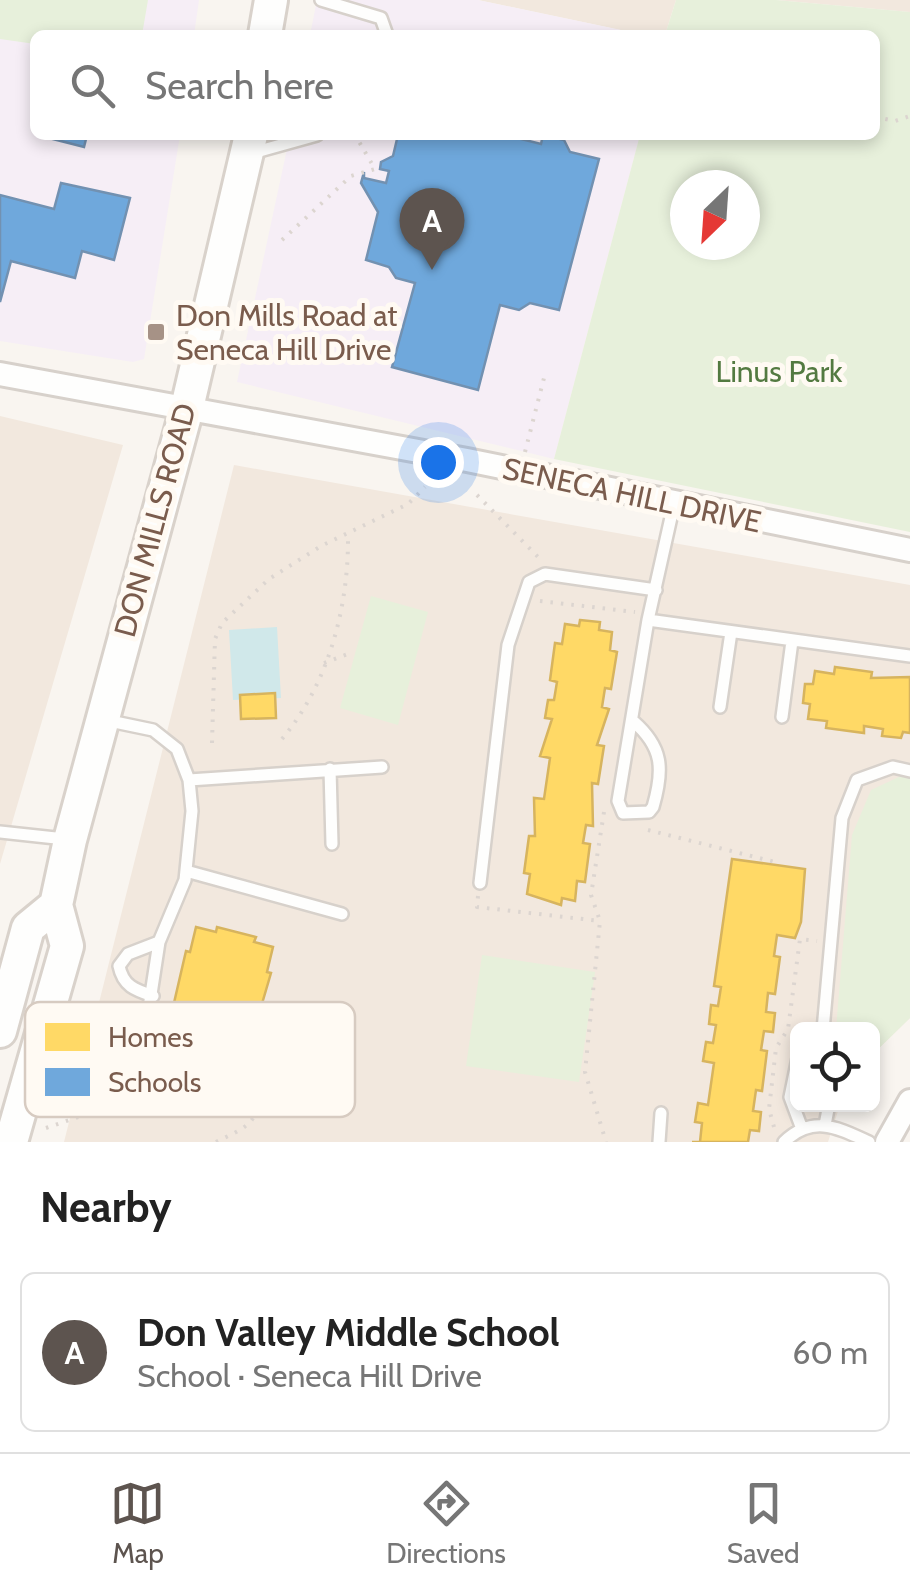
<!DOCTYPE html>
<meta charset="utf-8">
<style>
:root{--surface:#fff;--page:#f6f6f6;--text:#222;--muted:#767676;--line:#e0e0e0;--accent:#5d544f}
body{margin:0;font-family:Cabin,sans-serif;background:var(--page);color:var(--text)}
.controls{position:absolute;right:30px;bottom:30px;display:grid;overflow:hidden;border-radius:15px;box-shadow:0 5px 15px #0003}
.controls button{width:90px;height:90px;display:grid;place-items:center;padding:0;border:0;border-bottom:2px solid var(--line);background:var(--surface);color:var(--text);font:50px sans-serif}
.compass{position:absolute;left:670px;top:170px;width:90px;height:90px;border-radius:50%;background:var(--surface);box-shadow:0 5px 15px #0003;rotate:205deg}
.you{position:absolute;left:438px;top:462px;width:35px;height:35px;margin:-25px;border:8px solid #fff;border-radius:50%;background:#1a73e8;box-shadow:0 0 0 15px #1a73e833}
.badge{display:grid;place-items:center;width:65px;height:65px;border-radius:50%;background:var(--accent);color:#fff;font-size:32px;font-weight:700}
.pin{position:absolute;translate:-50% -82px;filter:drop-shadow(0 2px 5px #0008)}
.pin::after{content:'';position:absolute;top:52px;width:35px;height:30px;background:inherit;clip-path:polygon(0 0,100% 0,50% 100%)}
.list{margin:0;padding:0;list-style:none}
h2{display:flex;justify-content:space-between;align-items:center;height:130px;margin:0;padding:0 40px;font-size:42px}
h2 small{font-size:32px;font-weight:400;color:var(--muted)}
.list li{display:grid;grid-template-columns:65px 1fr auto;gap:30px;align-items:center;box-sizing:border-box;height:160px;margin:0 20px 20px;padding:0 20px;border:2px solid var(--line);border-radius:15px}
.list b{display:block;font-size:38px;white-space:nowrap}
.list p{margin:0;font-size:32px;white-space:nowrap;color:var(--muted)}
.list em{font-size:32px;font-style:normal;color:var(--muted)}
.icon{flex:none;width:55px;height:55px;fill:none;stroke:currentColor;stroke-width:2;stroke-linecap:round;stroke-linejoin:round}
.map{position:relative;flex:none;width:910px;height:1142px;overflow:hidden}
.search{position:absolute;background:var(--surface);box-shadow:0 5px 15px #0003;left:30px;right:30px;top:30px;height:110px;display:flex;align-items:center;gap:25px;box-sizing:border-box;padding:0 35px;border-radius:15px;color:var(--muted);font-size:38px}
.sheet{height:310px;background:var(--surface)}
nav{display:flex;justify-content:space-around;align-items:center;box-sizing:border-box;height:140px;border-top:2px solid var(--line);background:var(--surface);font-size:28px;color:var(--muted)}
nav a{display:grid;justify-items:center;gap:5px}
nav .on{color:var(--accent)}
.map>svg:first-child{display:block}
.residential{fill:#f2e8de}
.education{fill:#f6eef6}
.green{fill:#e7f0db;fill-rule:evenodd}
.water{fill:#d0e8ea}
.homes{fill:#ffd966;stroke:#d7b45e;stroke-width:2.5}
.schools{fill:#6fa8dc;stroke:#7291b1;stroke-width:2.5}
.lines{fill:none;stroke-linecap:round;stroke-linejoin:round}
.service-casing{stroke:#d7d1cb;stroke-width:16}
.minor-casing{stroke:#d7d1cb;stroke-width:28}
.secondary-casing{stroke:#d9d2cb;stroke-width:38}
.path{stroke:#dcd5d0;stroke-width:4;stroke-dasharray:2.5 8;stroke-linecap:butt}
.service{stroke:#fefefd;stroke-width:11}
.minor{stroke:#fefefd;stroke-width:22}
.secondary{stroke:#fefefd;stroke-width:32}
.poi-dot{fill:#a69286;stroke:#fffaf3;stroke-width:4}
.labels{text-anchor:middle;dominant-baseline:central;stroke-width:10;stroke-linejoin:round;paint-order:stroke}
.poi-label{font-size:30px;fill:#7a5c4d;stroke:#fffaf3;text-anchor:start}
.park-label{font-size:30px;fill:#537a41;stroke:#fffaf3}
.street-label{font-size:30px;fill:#7a5c4d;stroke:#fffaf3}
.key{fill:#fffaf3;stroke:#d7cbc1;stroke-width:2.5}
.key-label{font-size:28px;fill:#7a5c4d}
</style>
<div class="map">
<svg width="910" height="1142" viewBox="0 0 910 1142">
<rect width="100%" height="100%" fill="#f9f5f0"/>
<path class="residential" d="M478,0H676L665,35H644Z
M776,0H910V12Z
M0,416L123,445L0,864Z
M234,465L910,585V1018L873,1054L872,1030H798V1104L840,1105L828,1142H64Z"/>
<path class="education" d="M0,0H199L194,35H35V135H180L144,359L133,362L0,341Z
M317,0H478L645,35H310Z
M290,135H640L554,459L237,382Z"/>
<path class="green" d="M0,0H148L142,35H35V44L0,39Z
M676,0H776L910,12V532L554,459L640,135H875V35H665ZM685,185H745V245H685Z
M371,596L428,612L398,725L340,708Z
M901,776L910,777V1018L873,1054L872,1030L836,1029L852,835L871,790Z
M482,955L595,972L579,1082L466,1066Z"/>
<path class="water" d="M277,627L281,698L233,700L229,630Z"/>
<path class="homes" d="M580,620L600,622L599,630L612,632L610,650L617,652L611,689L605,688L602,707L609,709L597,745L604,746L598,784L592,783L593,826L586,825L583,843L590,844L585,882L577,881L575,901L562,898L561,905L527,894L530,874L524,873L529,836H535L534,798L544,799L550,758L540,756L552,719L545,718L548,700H554L557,682L550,680L555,643L562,644L565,624L579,626Z
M835,667L872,672L871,678L910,677V733L903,732L901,738L882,736L883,729L864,726V733L826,728L827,721L808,719L810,704L803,703L805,684H813L815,671L834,674Z
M275,693L276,718L241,719L240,695Z
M732,859L805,869L801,922L795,938L777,935L774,956L780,957L775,994L768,993L766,1012L775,1013L773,1032L764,1031L761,1050L767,1051L762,1091L756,1090L753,1111L761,1112L759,1131L750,1130L748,1142H692H700L702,1123L695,1122L698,1103L708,1105L714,1063L703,1061L706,1042L713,1043L716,1025L709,1024L711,1005L718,1006L721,987L714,986Z
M196,927L216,932L217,927L256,937L254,942L273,947L267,972L271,973L232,1106L213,1101L212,1106L172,1096L174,1090L155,1085L186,951L190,952Z"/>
<path class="schools" d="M54,135H87L84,147L53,139Z
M398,135H505L541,144L543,135L564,140L570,152L599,159L559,310L530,303L519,310L500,305L478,390L392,367L415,283L396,278L389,267L366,260L378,212L361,183L364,172V178L386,183L389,171L380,169L381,162L393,156Z
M61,183L130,198L114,260L82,251L75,278L11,261L0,302V195L54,209Z"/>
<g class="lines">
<g class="service-casing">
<path id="service" d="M321,0L381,18L387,35
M252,153L317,135
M648,620L910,656
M720,707L731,632
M782,717L792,641
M105,720L153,730L177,749L189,780L192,811L185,880L159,942L144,1040
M633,721C663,747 664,769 653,807L649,812L623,813L618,801L648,620L674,504
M330,769L332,844
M189,780L382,767
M0,832L65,839
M186,871L342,914
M480,883L508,645L529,582L545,574L656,590
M153,996C135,990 123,986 119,966L128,954L159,942
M823,1030L842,818L857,780L893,767L910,771
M798,1058L790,1097L802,1129
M825,1125L829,1104
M659,1142L661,1113
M784,1142C813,1114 838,1128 869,1142"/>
</g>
<g class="minor-casing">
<path id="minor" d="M0,374L467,460L910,550
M887,1142L910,1101"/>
</g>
<g class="secondary-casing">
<path id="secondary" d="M265,35L271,0
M0,1031L28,928L56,905
M11,1142L67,946L56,905L70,840L186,412L251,135"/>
</g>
<path class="path" d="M875,117L895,121L910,116
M282,240L351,176L375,169L355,135
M525,452L545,374
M477,495L539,558
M540,601L635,612
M324,663L353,652
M282,739C329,683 349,606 348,534
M212,743L215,639L222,623L269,579L321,546L408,504L425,487
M604,812L591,895L600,921L585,1072L606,1142
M648,830L779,863
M478,896L477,907L600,921
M774,1127L769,1109L776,1048L788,1029L800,939L817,941
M46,1128L87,1114L116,1096L131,1046
M216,1142C237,1131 263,1124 255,1096L246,1087"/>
<use href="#service" class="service"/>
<use href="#minor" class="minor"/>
<use href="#secondary" class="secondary"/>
</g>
<rect class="poi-dot" x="146" y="322" width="20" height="20" rx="5"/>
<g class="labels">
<g class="poi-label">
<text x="176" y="315">Don Mills Road at<tspan x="176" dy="34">Seneca Hill Drive</tspan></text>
</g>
<g class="park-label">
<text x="779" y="371">Linus Park</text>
</g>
<g class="street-label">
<text transform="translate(632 495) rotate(12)">SENECA HILL DRIVE</text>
<text transform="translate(155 520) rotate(-75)">DON MILLS ROAD</text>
</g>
</g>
<rect x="25" y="1002" width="330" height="115" rx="15" class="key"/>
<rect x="45" y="1023" width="45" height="28" fill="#ffd966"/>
<rect x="45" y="1068" width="45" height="28" fill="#6fa8dc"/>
<g class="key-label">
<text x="108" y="1047">Homes</text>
<text x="108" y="1092">Schools</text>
</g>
</svg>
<div class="controls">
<button><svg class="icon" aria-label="locate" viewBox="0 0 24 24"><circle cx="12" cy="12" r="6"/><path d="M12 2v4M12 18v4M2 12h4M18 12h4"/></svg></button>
</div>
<svg class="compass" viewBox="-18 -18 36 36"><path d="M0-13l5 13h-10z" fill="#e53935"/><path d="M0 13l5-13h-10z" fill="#767676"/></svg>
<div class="you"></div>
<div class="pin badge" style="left:432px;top:270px">A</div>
<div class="search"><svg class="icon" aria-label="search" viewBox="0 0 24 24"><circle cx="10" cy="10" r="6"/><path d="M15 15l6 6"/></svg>Search here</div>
</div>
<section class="sheet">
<h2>Nearby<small></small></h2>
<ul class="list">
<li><span class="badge">A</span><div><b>Don Valley Middle School</b><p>School · Seneca Hill Drive</p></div><em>60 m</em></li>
</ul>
</section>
<nav>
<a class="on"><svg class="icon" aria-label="map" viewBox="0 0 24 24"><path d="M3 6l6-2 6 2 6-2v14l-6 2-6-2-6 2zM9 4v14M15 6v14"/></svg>Map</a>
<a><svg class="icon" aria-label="directions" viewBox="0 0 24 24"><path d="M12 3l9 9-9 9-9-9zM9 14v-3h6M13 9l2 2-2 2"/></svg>Directions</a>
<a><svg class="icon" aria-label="saved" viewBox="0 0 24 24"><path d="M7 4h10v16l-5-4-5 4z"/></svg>Saved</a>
</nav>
